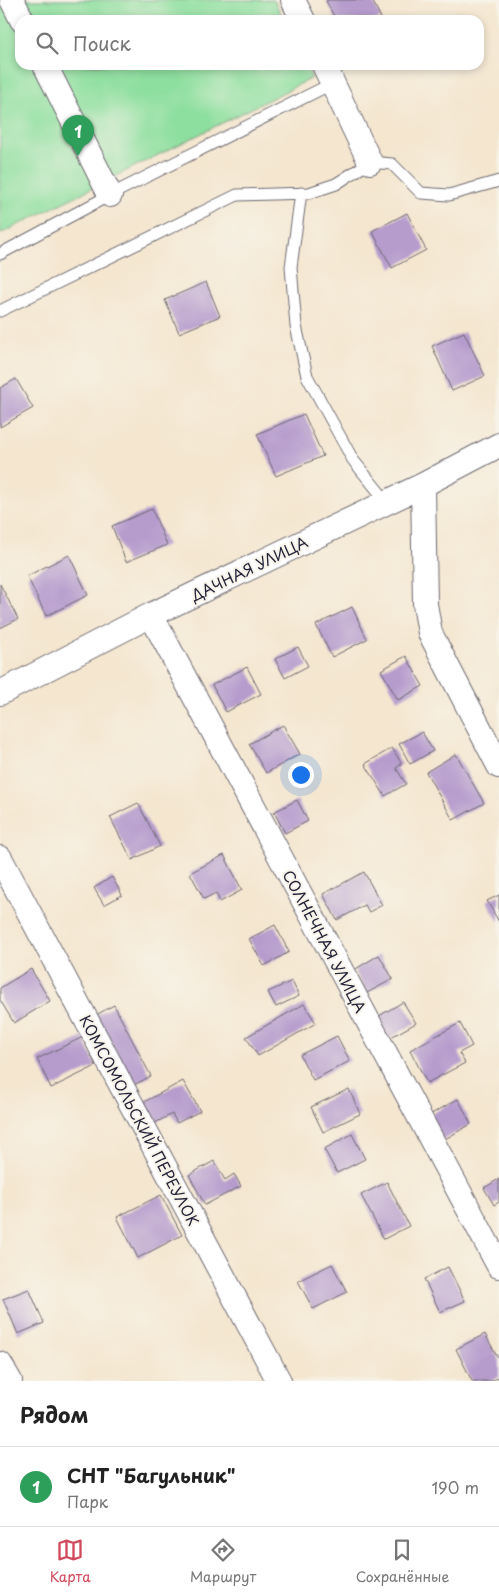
<!DOCTYPE html>
<html lang="ru">
<meta charset="utf-8">
<style>
:root{--surface:#fff;--page:#f6f6f6;--text:#222;--muted:#767676;--line:#e0e0e0;--accent:#d1495b}
body{margin:0;font-family:"Playpen Sans",sans-serif;background:var(--page);color:var(--text)}
.you{position:absolute;left:300px;top:774px;width:18px;height:18px;margin:-12px;border:4px solid #fff;border-radius:50%;background:#1a73e8;box-shadow:0 0 0 8px #1a73e833}
.badge{display:grid;place-items:center;width:32px;height:32px;border-radius:50%;background:var(--accent);color:#fff;font-size:16px;font-weight:700}
.pin{position:absolute;translate:-50% -41px;filter:drop-shadow(0 1px 2px #0008)}
.pin::after{content:'';position:absolute;top:26px;width:18px;height:15px;background:inherit;clip-path:polygon(0 0,100% 0,50% 100%)}
.list{margin:0;padding:0;list-style:none}
h2{display:flex;justify-content:space-between;align-items:center;height:65px;margin:0;padding:0 20px;font-size:21px}
h2 small{font-size:16px;font-weight:400;color:var(--muted)}
.list li{display:grid;grid-template-columns:32px 1fr auto;gap:15px;align-items:center;box-sizing:border-box;height:80px;padding:0 20px;border-top:1px solid var(--line)}
.list b{display:block;font-size:19px;white-space:nowrap}
.list p{margin:0;font-size:16px;white-space:nowrap;color:var(--muted)}
.list em{font-size:16px;font-style:normal;color:var(--muted)}
.icon{flex:none;width:28px;height:28px;fill:none;stroke:currentColor;stroke-width:2;stroke-linecap:round;stroke-linejoin:round}
.map{position:relative;flex:none;width:499px;height:1381px;overflow:hidden}
.search{position:absolute;background:var(--surface);box-shadow:0 2px 8px #0003;left:15px;right:15px;top:15px;height:55px;display:flex;align-items:center;gap:12px;box-sizing:border-box;padding:0 18px;border-radius:15px;color:var(--muted);font-size:19px}
.sheet{height:145px;background:var(--surface)}
nav{display:flex;justify-content:space-around;align-items:center;box-sizing:border-box;height:70px;border-top:1px solid var(--line);background:var(--surface);font-size:14px;color:var(--muted)}
nav a{display:grid;justify-items:center;gap:2px}
nav .on{color:var(--accent)}
.map>svg:first-child{display:block}
.green{fill:#8ddf9f;stroke:#58806d}
.building{fill:#b69ccd}
.lines{fill:none;stroke-linecap:round;stroke-linejoin:round}
.lane-casing{stroke:#6c676f;stroke-width:13}
.street-casing{stroke:#6c676f;stroke-width:26}
.lane{stroke:#fff;stroke-width:11}
.street{stroke:#fff;stroke-width:24}
.labels{text-anchor:middle;dominant-baseline:central;stroke-width:4;stroke-linejoin:round;paint-order:stroke}
.street-label{font-size:15px;fill:#22223b;stroke:#f7f3e8}
</style>
<div class="map">
<svg width="499" height="1381" viewBox="0 0 499 1381">
<rect width="100%" height="100%" fill="#f7f3e8"/>
<filter id="ink" filterUnits="userSpaceOnUse"><feTurbulence type="fractalNoise" baseFrequency=".02" numOctaves="2"/><feDisplacementMap in="SourceGraphic" scale="10" xChannelSelector="R" yChannelSelector="G"/><feConvolveMatrix kernelMatrix="1 2 1 2 8 2 1 2 1" color-interpolation-filters="sRGB"/></filter>
<filter id="wash" filterUnits="userSpaceOnUse"><feTurbulence type="fractalNoise" baseFrequency=".0096" numOctaves="4" result="noise"/><feDisplacementMap in="SourceGraphic" scale="20" xChannelSelector="R" yChannelSelector="G"/><feGaussianBlur stdDeviation="1.12" result="paint"/><feColorMatrix in="noise" values="0 0 0 0 0 0 0 0 0 0 0 0 0 0 0 0 0 1.4 0 .05"/><feComposite in="paint" operator="in"/></filter>
<g filter="url(#wash)">
<rect width="100%" height="100%" fill="#f4e6cf"/>
<path class="green" d="M0,0H274L284,20H20V65H305L312,78L0,234Z"/>
<g id="blocks">
<path class="building" d="M329,0H372L381,18L376,20H336L326,1Z
M407,213L426,250L392,268L372,231Z
M206,282L220,316L179,333L165,300Z
M464,332L485,376L452,391L432,346Z
M16,379L33,408L0,427V388Z
M304,414L323,456L276,476L257,434Z
M152,509L167,545L126,562L112,526Z
M69,555L88,595L46,616L27,576Z
M0,584L18,619L0,628Z
M352,607L367,639L332,657L316,625Z
M298,647L308,666L285,678L275,659Z
M406,656L423,686L398,700L381,670Z
M247,667L261,694L226,712L212,685Z
M283,725L300,754L266,773L249,744Z
M422,732L433,751L410,764L399,744Z
M392,748L402,764L396,768L406,784L385,796L365,764Z
M456,754L484,803L453,820L426,772Z
M297,800L308,821L285,833L274,812Z
M138,803L160,846L132,860L110,817Z
M224,855L242,890L220,902L216,893L204,899L190,873Z
M364,872L382,905L369,912L365,905L337,920L323,894Z
M112,877L122,895L104,905L94,888Z
M499,895V922L487,901Z
M275,925L289,952L264,966L249,939Z
M379,955L393,979L367,993L354,970Z
M31,969L50,1001L14,1023L0,1000V988Z
M292,981L299,996L276,1007L268,992Z
M403,1002L416,1023L384,1041L372,1020Z
M304,1004L316,1023L258,1056L246,1037Z
M114,1005L151,1076L134,1085L96,1015Z
M460,1023L472,1046L459,1053L465,1063L427,1083L410,1050Z
M337,1036L350,1061L313,1080L300,1055Z
M83,1037L96,1066L51,1088L37,1059Z
M183,1081L200,1111L177,1123L172,1114L155,1123L144,1102Z
M349,1089L360,1114L323,1132L311,1107Z
M458,1099L471,1124L440,1142L426,1117Z
M352,1134L365,1159L337,1173L324,1149Z
M214,1161L225,1180L234,1174L241,1186L205,1205L189,1175Z
M499,1179V1202L494,1205L484,1188Z
M387,1182L409,1226L384,1239L361,1195Z
M161,1195L182,1235L138,1258L117,1217Z
M332,1264L347,1292L313,1309L298,1281Z
M448,1267L465,1301L440,1312L424,1279Z
M29,1289L44,1323L18,1334L3,1299Z
M485,1334L499,1360V1377L492,1381H472L456,1349Z"/>
</g>
</g>
<g filter="url(#ink)">
<use href="#blocks" fill-opacity="0" stroke="#6c676f" stroke-width="1"/>
<g class="lines">
<g class="lane-casing">
<path id="lane" d="M301,193L291,267L296,326L307,376L353,460L387,502
M0,254L110,195L333,83
M0,311L237,195L309,193L336,184L370,162L392,164L421,193L449,195L499,181"/>
</g>
<g class="street-casing">
<path id="street" d="M12,0L22,20
M293,0L303,20
M45,65L110,195
M324,65L370,162
M423,485L425,604L430,633L499,766
M151,615L499,1266
M0,693L151,615L423,485L499,445
M0,858L279,1381
M0,1364L10,1381"/>
</g>
<use href="#lane" class="lane"/>
<use href="#street" class="street"/>
</g>
</g>
<g class="labels">
<g class="street-label">
<text transform="translate(249 568) rotate(-26)">ДАЧНАЯ УЛИЦА</text>
<text transform="translate(325 941) rotate(62)">СОЛНЕЧНАЯ УЛИЦА</text>
<text transform="translate(140 1120) rotate(62)">КОМСОМОЛЬСКИЙ ПЕРЕУЛОК</text>
</g>
</g>
</svg>
<div class="you"></div>
<div class="pin badge" style="left:78px;top:156px;background:#2e9e5b">1</div>
<div class="search"><svg class="icon" aria-label="search" viewBox="0 0 24 24"><circle cx="10" cy="10" r="6"/><path d="M15 15l6 6"/></svg>Поиск</div>
</div>
<section class="sheet">
<h2>Рядом<small></small></h2>
<ul class="list">
<li><span class="badge" style="background:#2e9e5b">1</span><div><b>СНТ &quot;Багульник&quot;</b><p>Парк</p></div><em>190 m</em></li>
</ul>
</section>
<nav>
<a class="on"><svg class="icon" aria-label="map" viewBox="0 0 24 24"><path d="M3 6l6-2 6 2 6-2v14l-6 2-6-2-6 2zM9 4v14M15 6v14"/></svg>Карта</a>
<a><svg class="icon" aria-label="directions" viewBox="0 0 24 24"><path d="M12 3l9 9-9 9-9-9zM9 14v-3h6M13 9l2 2-2 2"/></svg>Маршрут</a>
<a><svg class="icon" aria-label="saved" viewBox="0 0 24 24"><path d="M7 4h10v16l-5-4-5 4z"/></svg>Сохранённые</a>
</nav>
